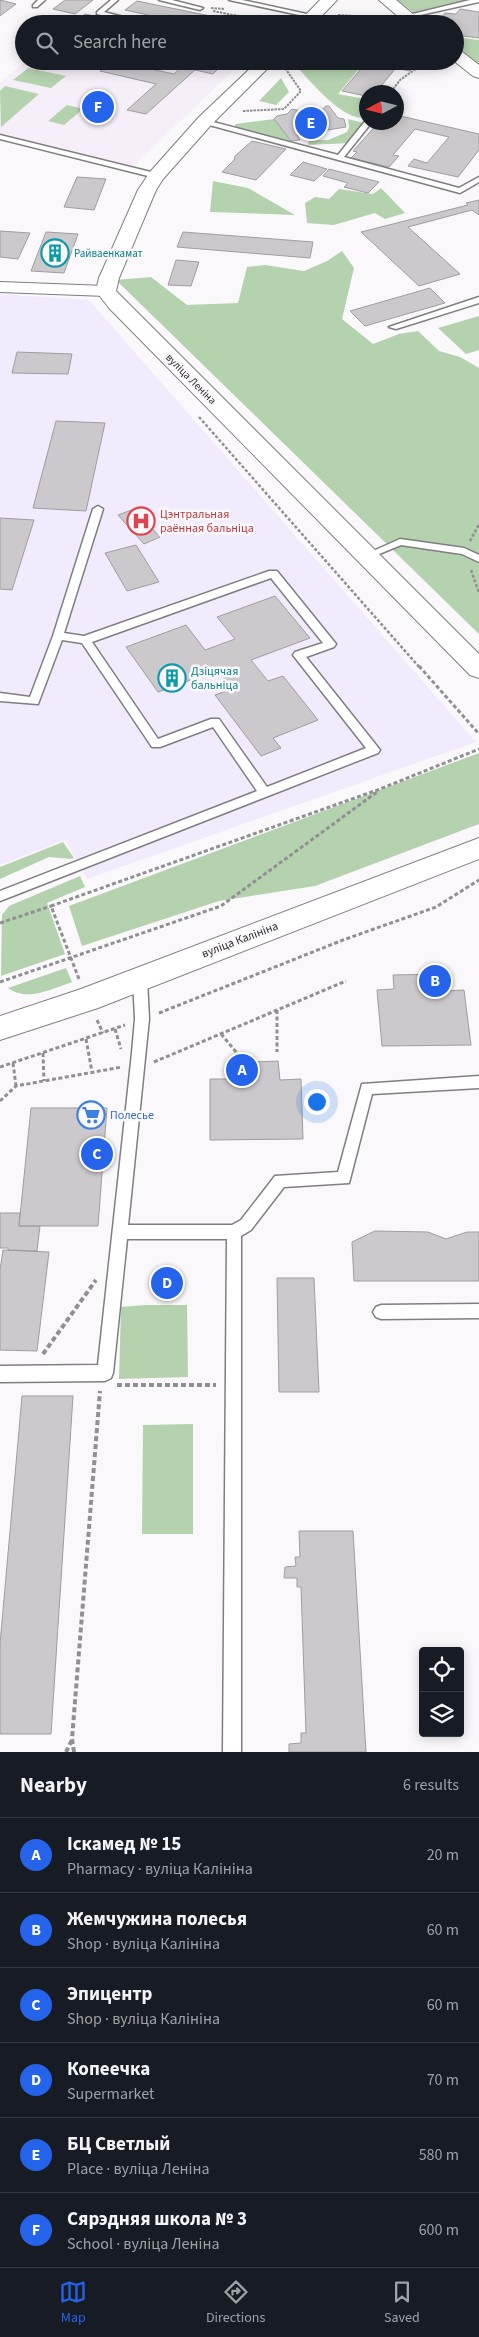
<!DOCTYPE html>
<meta charset="utf-8">
<style>
:root{--surface:#171b24;--page:#20242c;--text:#f1f3f6;--muted:#9ea1a6;--line:#363941;--accent:#2563eb}
body{margin:0;font-family:"Source Sans 3",sans-serif;background:var(--page);color:var(--text)}
.controls{position:absolute;right:15px;bottom:15px;display:grid;overflow:hidden;border-radius:5px;box-shadow:0 2px 12px #0003}
.controls button{width:45px;height:45px;display:grid;place-items:center;padding:0;border:0;border-bottom:1px solid var(--line);background:var(--surface);color:var(--text);font:25px sans-serif}
.compass{position:absolute;left:359px;top:85px;width:45px;height:45px;border-radius:50%;background:var(--surface);box-shadow:0 2px 12px #0003;rotate:263deg}
.you{position:absolute;left:316px;top:1101px;width:18px;height:18px;margin:-12px;border:4px solid #fff;border-radius:50%;background:#1a73e8;box-shadow:0 0 0 8px #1a73e833}
.badge{display:grid;place-items:center;width:32px;height:32px;border-radius:50%;background:var(--accent);color:#fff;font-size:16px;font-weight:700}
.pin{position:absolute;translate:-50% -50%;border:2px solid #fff;box-shadow:0 1px 5px #0006}
.list{margin:0;padding:0;list-style:none}
h2{display:flex;justify-content:space-between;align-items:center;height:65px;margin:0;padding:0 20px;font-size:21px}
h2 small{font-size:16px;font-weight:400;color:var(--muted)}
.list li{display:grid;grid-template-columns:32px 1fr auto;gap:15px;align-items:center;box-sizing:border-box;height:75px;padding:0 20px;border-top:1px solid var(--line)}
.list b{display:block;font-size:19px;white-space:nowrap}
.list p{margin:0;font-size:16px;white-space:nowrap;color:var(--muted)}
.list em{font-size:16px;font-style:normal;color:var(--muted)}
.icon{flex:none;width:28px;height:28px;fill:none;stroke:currentColor;stroke-width:2;stroke-linecap:round;stroke-linejoin:round}
.map{position:relative;flex:none;width:479px;height:1752px;overflow:hidden}
.search{position:absolute;background:var(--surface);box-shadow:0 2px 12px #0003;left:15px;right:15px;top:15px;height:55px;display:flex;align-items:center;gap:12px;box-sizing:border-box;padding:0 18px;border-radius:28px;color:var(--muted);font-size:19px}
.sheet{height:515px;background:var(--surface)}
nav{display:flex;justify-content:space-around;align-items:center;box-sizing:border-box;height:70px;border-top:1px solid var(--line);background:var(--surface);font-size:14px;color:var(--muted)}
nav a{display:grid;justify-items:center;gap:2px}
nav .on{color:var(--accent)}
.map>svg:first-child{display:block}
.built{fill:#f6eef8}
.medical{fill:#f2ebfd}
.green{fill:#b5d2ae}
.building{fill:#ccc9cd;stroke:#9f9da0}
.lines{fill:none;stroke-linecap:round;stroke-linejoin:round}
.service-casing{stroke:#817e82;stroke-width:3}
.minor-casing{stroke:#817e82;stroke-width:2}
.tertiary-casing{stroke:#817e82;stroke-width:2}
.secondary-casing{stroke:#817e82;stroke-width:2}
.path-far3{stroke:#908f91;stroke-width:2;stroke-dasharray:2.5 1;stroke-linecap:butt}
.path-far2{stroke:#908f91;stroke-width:2.5;stroke-dasharray:3 2;stroke-linecap:butt}
.path-far1{stroke:#908f91;stroke-width:3;stroke-dasharray:4 2.5;stroke-linecap:butt}
.path{stroke:#908f91;stroke-width:4;stroke-dasharray:5 3;stroke-linecap:butt}
.service{fill:#fff;fill-rule:evenodd}
.minor{fill:#fff;fill-rule:evenodd}
.tertiary{fill:#fff;fill-rule:evenodd}
.secondary{fill:#fff;fill-rule:evenodd}
.labels{text-anchor:middle;dominant-baseline:central;stroke-width:5;stroke-linejoin:round;paint-order:stroke}
.far-culture-label{font-size:11px;fill:#0d838f;stroke:#faf8fb;text-anchor:start}
.far-street-label{font-size:11px;fill:#302f31;stroke:#faf8fb}
.health-label{font-size:12px;fill:#be3a42;stroke:#faf8fb;text-anchor:start}
.culture-label{font-size:12px;fill:#0d838f;stroke:#faf8fb;text-anchor:start}
.street-label{font-size:12px;fill:#302f31;stroke:#faf8fb}
.shop-label{font-size:12px;fill:#366cbe;stroke:#faf8fb;text-anchor:start}
</style>
<div class="map">
<svg width="479" height="1752" viewBox="0 0 479 1752">
<rect width="100%" height="100%" fill="#faf8fb"/>
<path class="built" d="M26,61H243L133,166L0,133V82Z"/>
<path class="medical" d="M0,294L89,300L476,742L87,879L65,840L0,865Z"/>
<path class="green" d="M397,0H466L413,12Z
M455,37L479,40V69L455,51Z
M297,61H347L363,64L338,94L366,99V114L364,117C343,122 308,78 294,64Z
M28,68L66,76L51,88L13,80Z
M281,78L289,92L276,105L259,101Z
M5,86L39,94L1,127L0,91Z
M67,105L83,109L64,125L48,121Z
M274,119L291,141L233,128L236,124Z
M348,119L363,123L365,125L349,143L308,145L309,140H328L347,132L349,127Z
M213,181L248,188L295,215L210,212Z
M381,188L405,213L385,219L375,213L334,225L307,223L305,203L315,197L329,199L339,189L373,194Z
M342,251L354,268L342,319L373,344L399,334L418,331L439,351L460,357L479,368V634L116,280L151,277L187,305L238,303L247,267L265,265L304,271L327,261Z
M479,316V350L466,354L438,328Z
M479,753V824L315,886L219,901L82,946L69,906Z
M63,842L74,858L72,859L49,857L0,879V867Z
M80,876L85,887L47,903L65,954L1,976L2,915L9,906Z
M66,968L72,982C51,989 28,1002 8,988Z
M146,1305H187L188,1377L119,1379L121,1307Z
M193,1424V1534H142L143,1425Z"/>
<path class="building" d="M0,0L16,4L0,16Z
M65,0H93L75,14L53,9Z
M137,1L249,24H190L125,10Z
M460,9L479,12V38L455,35V24L427,22L432,16L442,17L445,13L456,14Z
M85,14L128,24H74Z
M113,61L174,74L188,61H226L213,74L195,70L146,114L127,110L156,84L100,71Z
M358,61H418L410,71L396,68L376,92H366V96L342,91L366,63Z
M326,106H329L338,118L344,119L346,127L297,135L300,140L291,141L274,119L277,116L287,114L292,109L301,111L305,108L319,112Z
M396,115L479,134V150L458,177L408,166L414,159L427,163L449,137L415,129L393,155L399,156L389,167L351,158L357,152L353,151L379,122H396Z
M252,141L286,149L256,180L222,172L234,160L235,156Z
M303,162L327,169L314,181L290,175Z
M329,169L379,182L368,193L344,187L348,183L323,176Z
M77,177L106,179L94,210L64,207Z
M479,200V215L472,210L408,227L460,274L419,286L361,232L468,205L466,203Z
M0,231L30,233L18,259L0,257Z
M46,232L78,234L64,273L31,271Z
M183,232L313,242L310,258L177,247Z
M176,260L199,262L191,286L168,285Z
M430,288L445,303L365,326L350,311Z
M17,352L72,354L68,374L12,373Z
M56,421L105,423L86,511L33,508Z
M134,509L160,537L144,544L118,515Z
M0,518L34,520L12,590L0,589Z
M136,545L159,582L127,591L105,553Z
M275,596L310,638L251,660L268,681L283,676L318,720L273,738L281,748L261,756L215,695L232,689L218,670L158,692L126,647L186,625L205,650L235,639L217,617Z
M440,974L444,991L464,990L471,1045L382,1046L377,990L394,989L393,975Z
M278,1061L280,1080L301,1079L303,1139L210,1140V1079H228V1063Z
M31,1108H107L98,1226H19Z
M0,1213H20L19,1226H40L37,1251L8,1250V1248H0Z
M375,1231L428,1232L446,1239L467,1232H479V1281H354L352,1242Z
M3,1250L49,1252L37,1351L0,1350V1270Z
M277,1278H314L319,1392H279Z
M22,1396H73L51,1734H0V1644Z
M299,1531H353L366,1752H289V1744L301,1743V1733H306L301,1587H297V1578H284L285,1567L296,1566L295,1557H300Z"/>
<g class="lines">
<g class="service-casing">
<path id="service" d="M38,0H45L37,7H33V5Z
M111,0H118L104,12L151,24H138L97,14V12Z
M159,0H172L203,8L200,10Z
M229,0H242L316,16L313,18Z
M470,0H479V2L407,18L404,16Z
M202,119L338,155L366,120V122H372L344,157L459,188L479,177V182L460,193L202,123Z
M0,135L159,174L160,176L156,178L0,139Z
M479,297V303L396,329L389,327Z
M98,506L103,509L64,633L84,636L269,571H277L336,644L334,647L306,657L380,750L378,753L0,901V891L257,791L213,727L160,747H152L82,643L62,640L38,704L0,701V693L30,697L53,636L93,509ZM271,578L323,643L295,652L293,655L366,748L267,787L219,719H211L158,739L92,642Z
M400,539L464,548L479,555V562L462,554L401,545L367,559L362,556Z
M140,974L145,975L147,979L149,1019L128,1225H232L241,1220L275,1176L338,1172L362,1084L479,1076V1088L372,1094L349,1183L284,1187L251,1230L241,1236V1752H223L227,1239H127L113,1373L111,1378L105,1381L0,1382V1366L98,1365L132,1053L135,1019L133,979L135,975Z
M479,1304V1318L381,1319L376,1317L373,1312L376,1307L381,1305Z"/>
</g>
<g class="minor-casing">
<path id="minor" d="M0,282L106,286L112,287L114,291L112,295L106,296L0,292Z"/>
</g>
<g class="tertiary-casing">
<path id="tertiary" d="M320,0H337L314,24H297Z
M379,0H396L425,24H407Z
M455,49L461,51L479,65V78L473,76L454,61Z
M258,61H275L211,125L163,179L156,190L119,278L116,291L479,654V678L470,675L109,308L96,291L99,278L138,190L150,172L199,117Z"/>
</g>
<g class="secondary-casing">
<path id="secondary" d="M479,838V859L98,1008L0,1040V1016L81,989Z"/>
</g>
<path class="path-far3" d="M211,8L224,9
M213,11L279,24
M338,15L384,18
M391,92L400,80L427,61
M243,111L284,109L301,91L285,68"/>
<path class="path-far2" d="M199,417L420,668
M470,541L479,524
M471,570L479,593"/>
<path class="path-far1" d="M419,666L479,734
M0,923L51,906
M79,979L51,906L380,789L479,749
M0,982L221,906L377,792
M277,1010V1052
M159,1013L343,940L436,907L479,880
M97,1020L103,1033
M115,1029L121,1049
M221,1034L237,1053
M86,1039L92,1072
M43,1053L44,1081
M154,1062L346,981
M13,1063L16,1086
M0,1067L125,1025
M0,1101L16,1086L122,1067"/>
<path class="path" d="M43,1354L96,1280
M117,1385H216
M66,1752L72,1740
M74,1752L72,1739L100,1391"/>
<use href="#service" class="service"/>
<use href="#minor" class="minor"/>
<use href="#tertiary" class="tertiary"/>
<use href="#secondary" class="secondary"/>
</g>
<defs>
<g id="building-ring" transform="scale(1.4375)"><circle r="9.5" fill="#faf8fb" stroke="#0f9aa8" stroke-width="1.5"/><path d="M-4-6H4V6H1V3H-1V6H-4ZM-2.5-4.3h1.7v1.8h-1.7ZM.8-4.3h1.7v1.8H.8ZM-2.5-1h1.7V.8h-1.7ZM.8-1h1.7V.8H.8Z" fill="#0f9aa8"/></g>
<g id="hospital-ring" transform="scale(1.4375)"><circle r="9.5" fill="#faf8fb" stroke="#e0444e" stroke-width="1.5"/><path d="M-5-5h3v3.5h4V-5h3V5h-3V1.5h-4V5h-3Z" fill="#e0444e"/></g>
<g id="supermarket-ring" transform="scale(1.4375)"><circle r="9.5" fill="#faf8fb" stroke="#3f7fe0" stroke-width="1.5"/><path d="M-6-5.5h2.5l.6 2H6L4.5 2H-2.5L-4.4-4H-6ZM-1.5 3.2a1.3 1.3 0 1 0 .1 0ZM3 3.2a1.3 1.3 0 1 0 .1 0Z" fill="#3f7fe0"/></g>
</defs>
<g fill-rule="evenodd">
<use href="#building-ring" x="55" y="253"/>
<use href="#hospital-ring" x="141" y="521"/>
<use href="#building-ring" x="172" y="678"/>
<use href="#supermarket-ring" x="91" y="1115"/>
</g>
<g class="labels">
<g class="far-culture-label">
<text x="74" y="253">Райваенкамат</text>
</g>
<g class="far-street-label">
<text transform="translate(191 379) rotate(45)">вуліца Леніна</text>
</g>
<g class="health-label">
<text x="160" y="514">Цэнтральная<tspan x="160" dy="14">раённая бальніца</tspan></text>
</g>
<g class="culture-label">
<text x="191" y="671">Дзіцячая<tspan x="191" dy="14">бальніца</tspan></text>
</g>
<g class="street-label">
<text transform="translate(240 940) rotate(-21)">вуліца Калініна</text>
</g>
<g class="shop-label">
<text x="110" y="1115">Полесье</text>
</g>
</g>
</svg>
<div class="controls">
<button><svg class="icon" aria-label="locate" viewBox="0 0 24 24"><circle cx="12" cy="12" r="6"/><path d="M12 2v4M12 18v4M2 12h4M18 12h4"/></svg></button>
<button><svg class="icon" aria-label="layers" viewBox="0 0 24 24"><path d="M12 4l9 5-9 5-9-5zM3 14l9 5 9-5"/></svg></button>
</div>
<svg class="compass" viewBox="-18 -18 36 36"><path d="M0-13l5 13h-10z" fill="#e53935"/><path d="M0 13l5-13h-10z" fill="#9ea1a6"/></svg>
<div class="you"></div>
<div class="pin badge" style="left:242px;top:1070px">A</div>
<div class="pin badge" style="left:435px;top:981px">B</div>
<div class="pin badge" style="left:97px;top:1154px">C</div>
<div class="pin badge" style="left:167px;top:1283px">D</div>
<div class="pin badge" style="left:311px;top:123px">E</div>
<div class="pin badge" style="left:98px;top:107px">F</div>
<div class="search"><svg class="icon" aria-label="search" viewBox="0 0 24 24"><circle cx="10" cy="10" r="6"/><path d="M15 15l6 6"/></svg>Search here</div>
</div>
<section class="sheet">
<h2>Nearby<small>6 results</small></h2>
<ul class="list">
<li><span class="badge">A</span><div><b>Іскамед № 15</b><p>Pharmacy · вуліца Калініна</p></div><em>20 m</em></li>
<li><span class="badge">B</span><div><b>Жемчужина полесья</b><p>Shop · вуліца Калініна</p></div><em>60 m</em></li>
<li><span class="badge">C</span><div><b>Эпицентр</b><p>Shop · вуліца Калініна</p></div><em>60 m</em></li>
<li><span class="badge">D</span><div><b>Копеечка</b><p>Supermarket</p></div><em>70 m</em></li>
<li><span class="badge">E</span><div><b>БЦ Светлый</b><p>Place · вуліца Леніна</p></div><em>580 m</em></li>
<li><span class="badge">F</span><div><b>Сярэдняя школа № 3</b><p>School · вуліца Леніна</p></div><em>600 m</em></li>
</ul>
</section>
<nav>
<a class="on"><svg class="icon" aria-label="map" viewBox="0 0 24 24"><path d="M3 6l6-2 6 2 6-2v14l-6 2-6-2-6 2zM9 4v14M15 6v14"/></svg>Map</a>
<a><svg class="icon" aria-label="directions" viewBox="0 0 24 24"><path d="M12 3l9 9-9 9-9-9zM9 14v-3h6M13 9l2 2-2 2"/></svg>Directions</a>
<a><svg class="icon" aria-label="saved" viewBox="0 0 24 24"><path d="M7 4h10v16l-5-4-5 4z"/></svg>Saved</a>
</nav>
